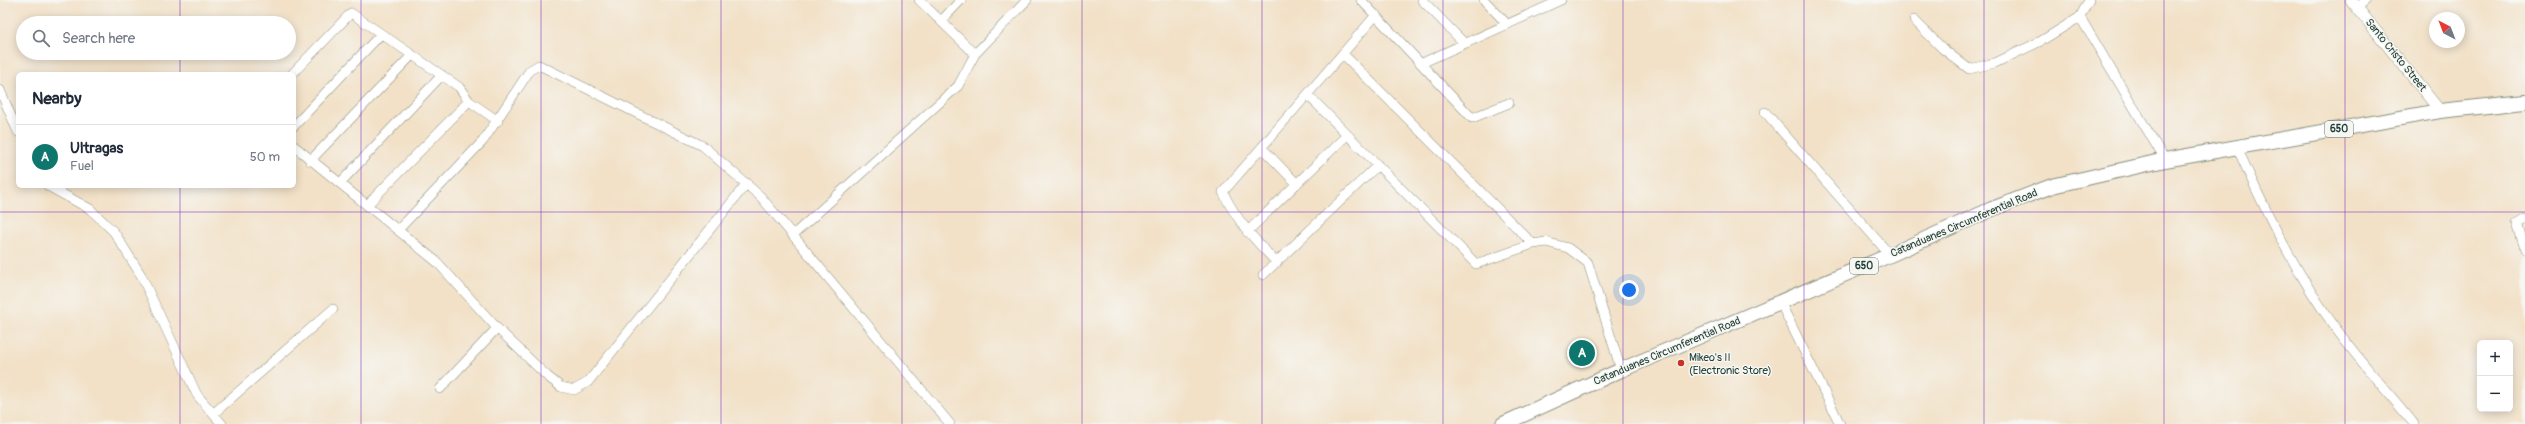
<!DOCTYPE html>
<meta charset="utf-8">
<style>
:root{--surface:#fff;--page:#f2f2f3;--text:#1f2937;--muted:#747a83;--line:#e0e1e3;--accent:#0f766e}
body{margin:0;font-family:Pangolin,sans-serif;background:var(--page);color:var(--text)}
.controls{position:absolute;right:12px;bottom:12px;display:grid;overflow:hidden;border-radius:6px;box-shadow:0 2px 10px #0003}
.controls button{width:36px;height:36px;display:grid;place-items:center;padding:0;border:0;border-bottom:1px solid var(--line);background:var(--surface);color:var(--text);font:20px sans-serif}
.compass{position:absolute;left:2429px;top:12px;width:36px;height:36px;border-radius:50%;background:var(--surface);box-shadow:0 2px 10px #0003;rotate:318deg}
.you{position:absolute;left:1629px;top:290px;width:14px;height:14px;margin:-10px;border:3px solid #fff;border-radius:50%;background:#1a73e8;box-shadow:0 0 0 6px #1a73e833}
.badge{display:grid;place-items:center;width:26px;height:26px;border-radius:50%;background:var(--accent);color:#fff;font-size:13px;font-weight:700}
.pin{position:absolute;translate:-50% -50%;border:2px solid #fff;box-shadow:0 1px 4px #0006}
.list{margin:0;padding:0;list-style:none}
h2{display:flex;justify-content:space-between;align-items:center;height:52px;margin:0;padding:0 16px;font-size:17px}
h2 small{font-size:13px;font-weight:400;color:var(--muted)}
.list li{display:grid;grid-template-columns:26px 1fr auto;gap:12px;align-items:center;box-sizing:border-box;height:64px;padding:0 16px;border-top:1px solid var(--line)}
.list b{display:block;font-size:15px;white-space:nowrap}
.list p{margin:0;font-size:13px;white-space:nowrap;color:var(--muted)}
.list em{font-size:13px;font-style:normal;color:var(--muted)}
.icon{flex:none;width:22px;height:22px;fill:none;stroke:currentColor;stroke-width:2;stroke-linecap:round;stroke-linejoin:round}
.map{position:relative;flex:none;width:2525px;height:424px;overflow:hidden}
.search{position:absolute;background:var(--surface);box-shadow:0 2px 10px #0003;left:16px;top:16px;width:280px;height:44px;display:flex;align-items:center;gap:10px;box-sizing:border-box;padding:0 14px;border-radius:22px;color:var(--muted);font-size:15px}
.panel{position:absolute;background:var(--surface);box-shadow:0 2px 10px #0003;left:16px;top:72px;width:280px;height:116px;border-radius:6px}
.map>svg:first-child{display:block}
.lines{fill:none;stroke-linecap:round;stroke-linejoin:round}
.minor-casing{stroke:#888f7e;stroke-width:10}
.tertiary-casing{stroke:#888f7e;stroke-width:12}
.primary-casing{stroke:#888f7e;stroke-width:16}
.minor{stroke:#fff;stroke-width:9}
.tertiary{stroke:#fff;stroke-width:11}
.primary{stroke:#fff;stroke-width:14}
.grid{fill:none;stroke:#7b2cbf;stroke-width:1;stroke-opacity:0.55}
.poi-dot{fill:#c8321e;stroke:#f6f6f2;stroke-width:1.5}
.labels{text-anchor:middle;dominant-baseline:central;stroke-width:3;stroke-linejoin:round;paint-order:stroke}
.shield{fill:#f6f6f2;stroke:#60746d;stroke-width:1}
.shield-label{font-size:10px;font-weight:bold;fill:#1f3d34}
.street-label{font-size:11px;fill:#1f3d34;stroke:#f6f6f2}
.poi-label{font-size:11px;fill:#1f3d34;stroke:#f6f6f2;text-anchor:start}
</style>
<div class="map">
<svg width="2525" height="424" viewBox="0 0 2525 424">
<rect width="100%" height="100%" fill="#f6f6f2"/>
<filter id="ink" filterUnits="userSpaceOnUse"><feTurbulence type="fractalNoise" baseFrequency=".025" numOctaves="2"/><feDisplacementMap in="SourceGraphic" scale="8" xChannelSelector="R" yChannelSelector="G"/><feConvolveMatrix kernelMatrix="1 2 1 2 8 2 1 2 1" color-interpolation-filters="sRGB"/></filter>
<filter id="wash" filterUnits="userSpaceOnUse"><feTurbulence type="fractalNoise" baseFrequency=".012" numOctaves="4" result="noise"/><feDisplacementMap in="SourceGraphic" scale="16" xChannelSelector="R" yChannelSelector="G"/><feGaussianBlur stdDeviation="0.9" result="paint"/><feColorMatrix in="noise" values="0 0 0 0 0 0 0 0 0 0 0 0 0 0 0 0 0 1.4 0 .05"/><feComposite in="paint" operator="in"/></filter>
<g filter="url(#wash)">
<rect width="100%" height="100%" fill="#f2e1c7"/>
</g>
<g filter="url(#ink)">
<g class="lines">
<g class="minor-casing">
<path id="minor" d="M919,0L975,54
M1361,0L1472,118L1509,103
M1422,0L1464,43
M1484,0L1507,24
M2357,8L2366,0
M2080,17L2165,160
M1914,20L1943,49L1969,69L1995,63L2041,41L2080,17L2089,0
M941,21L961,0
M1343,54L1533,244
M1422,63L1561,0
M292,74L351,13L459,87L469,101L367,205
M0,90L18,132
M1308,95L1476,264L1533,244L1546,242L1568,248L1588,263L1621,370
M469,101L498,121
M1765,112L1890,255
M294,126L381,34
M294,146L437,262L497,328L547,376L561,387L574,390L588,382L747,183
M2237,147C2265,211 2296,274 2337,330C2361,363 2389,393 2414,424
M1262,148L1297,184
M310,161L412,55
M340,183L442,75
M48,186L90,209L114,232L141,275L197,395L222,424
M2525,219L2518,223V226L2525,249
M398,230L483,141L530,70L539,65L703,146L761,197L950,424
M1247,232L1347,135
M793,235L958,86L975,54L1027,0
M1277,263C1255,240 1236,220 1223,192L1376,15
M1263,275L1378,165
M1780,302L1840,424
M440,389L497,328
M213,414L333,309"/>
</g>
<g class="tertiary-casing">
<path id="tertiary" d="M2351,0L2440,111"/>
</g>
<g class="primary-casing">
<path id="primary" d="M1503,424L1621,370L1890,255L1992,209L2052,186L2165,160L2440,111L2525,102"/>
</g>
<use href="#minor" class="minor"/>
<use href="#tertiary" class="tertiary"/>
<use href="#primary" class="primary"/>
</g>
</g>
<path class="grid" d="M180,0V23M361,0V424M541,0V424M721,0V424M902,0V424M1082,0V424M1262,0V424M1443,0V424M1623,0V424M1804,0V424M1984,0V424M2164,0V424M2345,0V424M180,53V74M180,186V424M0,212H2525"/>
<circle class="poi-dot" cx="1681" cy="363" r="4"/>
<g class="labels">
<g class="shield">
<rect x="2325" y="121" width="28" height="16" rx="3"/>
<rect x="1850" y="258" width="28" height="16" rx="3"/>
</g>
<g class="shield-label">
<text x="2339" y="129">650</text>
<text x="1864" y="266">650</text>
</g>
<g class="street-label">
<text transform="translate(2396 55) rotate(51)">Santo Cristo Street</text>
<text transform="translate(1964 223) rotate(-23)">Catanduanes Circumferential Road</text>
<text transform="translate(1667 351) rotate(-23)">Catanduanes Circumferential Road</text>
</g>
<g class="poi-label">
<text x="1689" y="357">Mikeo's II<tspan x="1689" dy="13">(Electronic Store)</tspan></text>
</g>
</g>
</svg>
<div class="controls">
<button>+</button>
<button>−</button>
</div>
<svg class="compass" viewBox="-18 -18 36 36"><path d="M0-13l5 13h-10z" fill="#e53935"/><path d="M0 13l5-13h-10z" fill="#747a83"/></svg>
<div class="you"></div>
<div class="pin badge" style="left:1582px;top:353px">A</div>
<div class="search"><svg class="icon" aria-label="search" viewBox="0 0 24 24"><circle cx="10" cy="10" r="6"/><path d="M15 15l6 6"/></svg>Search here</div>
<section class="panel">
<h2>Nearby<small></small></h2>
<ul class="list">
<li><span class="badge">A</span><div><b>Ultragas</b><p>Fuel</p></div><em>50 m</em></li>
</ul>
</section>
</div>
